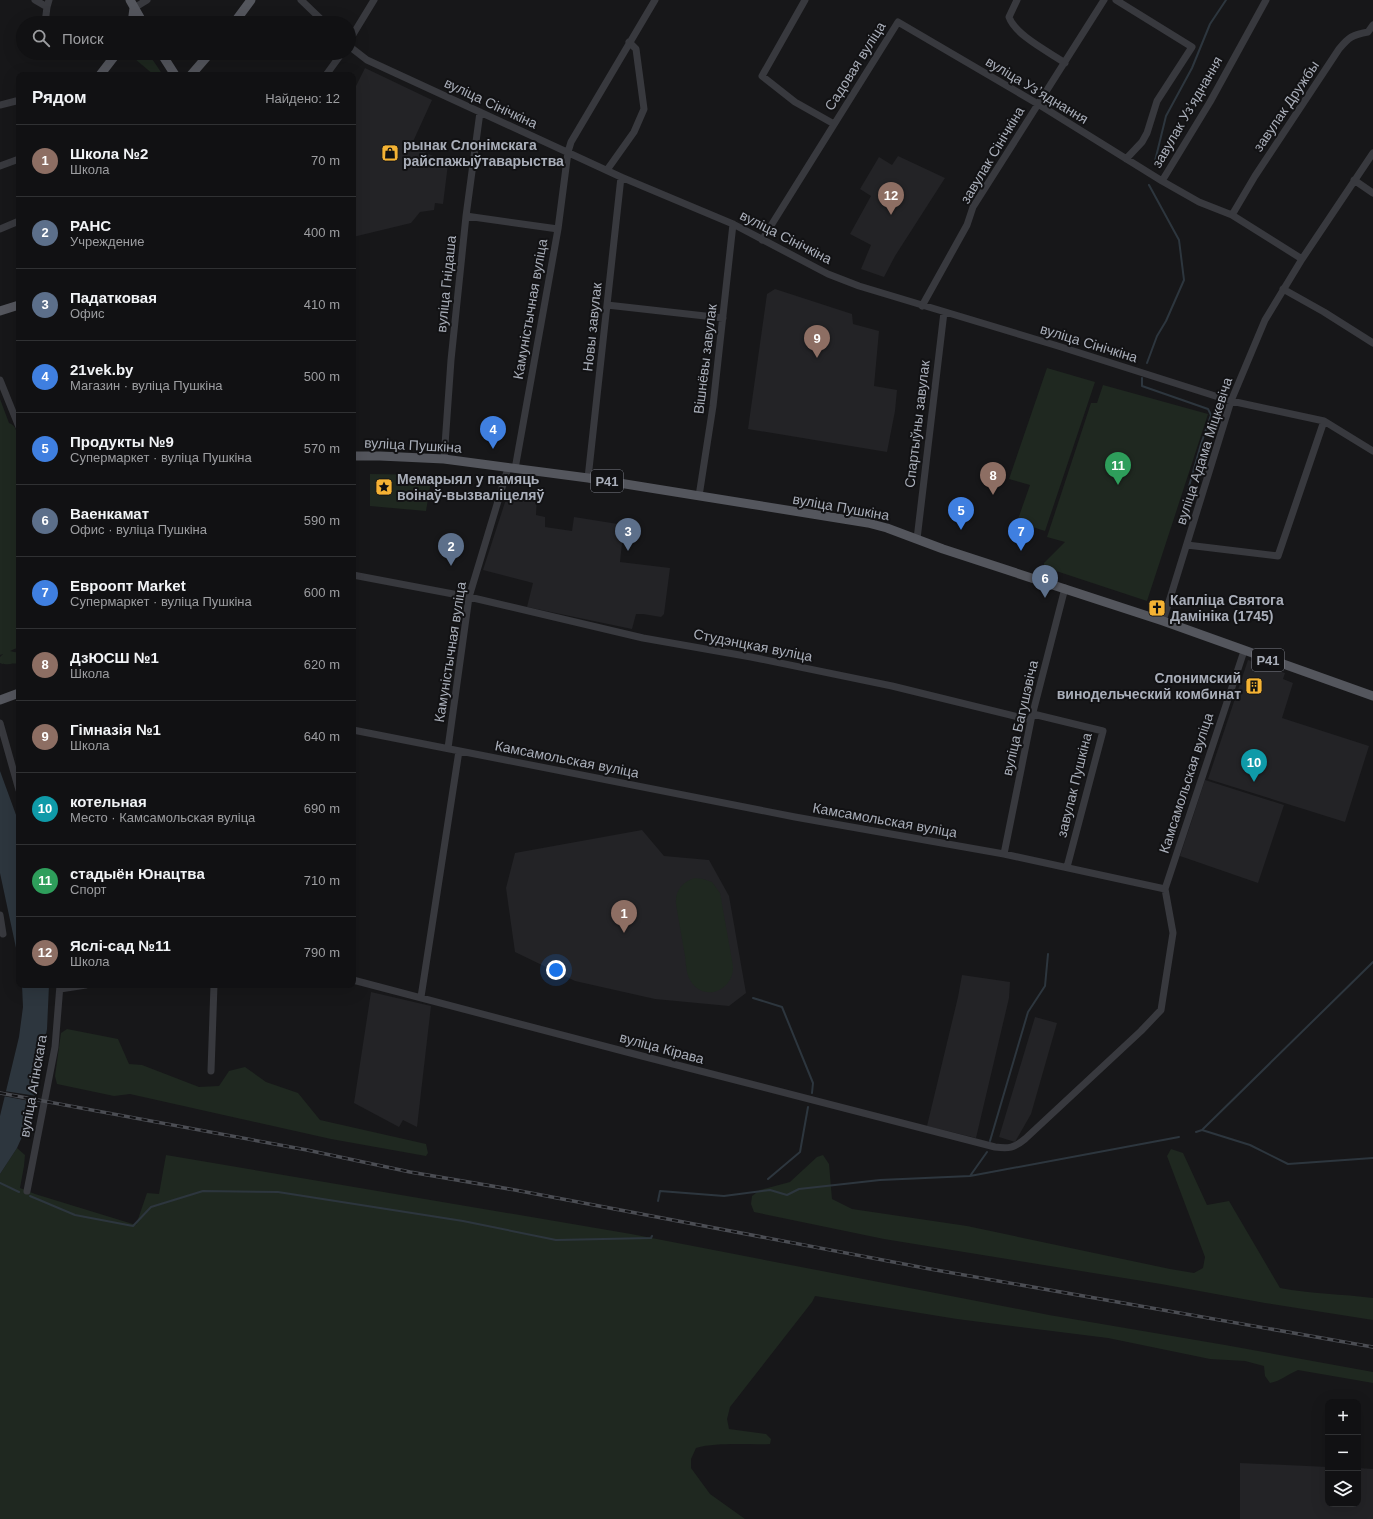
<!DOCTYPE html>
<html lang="ru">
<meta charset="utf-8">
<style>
:root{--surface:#111113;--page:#1e1f21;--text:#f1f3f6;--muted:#9c9da0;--line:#303133;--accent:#0b8043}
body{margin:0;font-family:Helvetica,sans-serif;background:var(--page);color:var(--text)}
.controls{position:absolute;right:12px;bottom:12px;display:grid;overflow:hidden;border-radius:8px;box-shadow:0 4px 16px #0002}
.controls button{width:36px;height:36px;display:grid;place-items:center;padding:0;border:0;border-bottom:1px solid var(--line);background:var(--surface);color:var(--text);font:20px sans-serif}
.you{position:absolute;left:556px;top:970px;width:14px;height:14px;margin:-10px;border:3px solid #fff;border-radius:50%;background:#1a73e8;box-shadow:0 0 0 6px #1a73e833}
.badge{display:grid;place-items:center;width:26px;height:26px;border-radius:50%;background:var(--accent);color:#fff;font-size:13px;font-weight:700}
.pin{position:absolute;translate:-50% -33px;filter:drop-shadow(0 1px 2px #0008)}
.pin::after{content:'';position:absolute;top:21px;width:14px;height:12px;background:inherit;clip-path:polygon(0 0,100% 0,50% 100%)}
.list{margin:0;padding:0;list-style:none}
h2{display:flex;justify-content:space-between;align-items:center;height:52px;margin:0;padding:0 16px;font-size:17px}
h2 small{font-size:13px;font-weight:400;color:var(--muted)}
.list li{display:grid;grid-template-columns:26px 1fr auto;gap:12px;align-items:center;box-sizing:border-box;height:72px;padding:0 16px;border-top:1px solid var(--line)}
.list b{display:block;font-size:15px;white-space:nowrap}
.list p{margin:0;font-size:13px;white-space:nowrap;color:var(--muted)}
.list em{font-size:13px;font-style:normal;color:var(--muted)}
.icon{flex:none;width:22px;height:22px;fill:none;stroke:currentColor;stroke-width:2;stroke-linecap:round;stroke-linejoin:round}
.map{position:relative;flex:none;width:1373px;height:1519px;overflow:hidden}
.search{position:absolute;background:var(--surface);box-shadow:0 4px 16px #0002;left:16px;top:16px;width:340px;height:44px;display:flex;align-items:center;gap:10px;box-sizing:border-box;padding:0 14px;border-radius:22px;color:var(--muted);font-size:15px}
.panel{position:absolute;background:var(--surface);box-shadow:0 4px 16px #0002;left:16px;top:72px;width:340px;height:916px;border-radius:8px}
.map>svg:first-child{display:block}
.built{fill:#232326}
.green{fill:#1f2820}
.water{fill:#2d363e}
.pier{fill:#171719}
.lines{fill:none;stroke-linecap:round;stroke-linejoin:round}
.stream{stroke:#2d363e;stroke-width:2}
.minor{stroke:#38393e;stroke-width:7}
.major{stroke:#54565d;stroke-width:9}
.rail-casing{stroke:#4b4d53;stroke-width:3.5}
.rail{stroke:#121214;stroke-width:2;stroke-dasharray:6;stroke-linecap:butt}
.labels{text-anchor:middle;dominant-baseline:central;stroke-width:4;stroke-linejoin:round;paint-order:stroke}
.shield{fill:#121214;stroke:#7c7f88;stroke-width:1}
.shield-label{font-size:13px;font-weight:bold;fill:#a9aeb9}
.street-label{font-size:14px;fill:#a9aeb9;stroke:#121214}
.poi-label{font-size:14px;font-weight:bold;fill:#a9aeb9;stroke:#121214;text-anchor:start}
</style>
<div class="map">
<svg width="1373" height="1519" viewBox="0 0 1373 1519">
<rect width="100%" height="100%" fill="#171719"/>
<path class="built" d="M365,68L432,100L411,146L442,160L448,164L443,204L435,203L434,210L420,212L411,223L353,237V92Z
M898,156L945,178L895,256L884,277L861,269L871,245L850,234L871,196L860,189L879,157L892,165Z
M775,289L852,314L853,324L879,331L874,386L897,390L895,411L887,452L748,429L767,294Z
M508,493L537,496L536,515L545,517V527L572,531L574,517L624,525L620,562L670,568L664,614L661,617L643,614H636L632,629L527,607L533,583L483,570Z
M1248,660L1285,673L1283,679L1293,683L1282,718L1369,746L1345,822L1208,779Z
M1205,780L1284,805L1258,883L1180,856Z
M642,830L664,856L709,860L729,896L746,993L729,1006L655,999L575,981L515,952L506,888L515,853Z
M962,975L1010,982L1009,998L976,1138L927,1126L958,997Z
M371,992L431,1006L417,1127L403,1120L399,1127L354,1103Z
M1035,1017L1057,1023L1031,1114L1015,1142L999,1137Z
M1240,1463L1328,1467V1504H1358V1468L1373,1469V1519H1240Z"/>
<path class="green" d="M136,53H148L163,75H154L135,59Z
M1047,368L1095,382L1045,531L1017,522L1030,485L1009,479Z
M1103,385L1208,414L1147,601L1044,567V563L1065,542L1047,537L1091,403H1097Z
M0,399L9,423C16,425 17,433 19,439V647L10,651L19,653V664C13,662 6,666 0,663V657L3,654L0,655Z
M370,474L432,475L426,511L370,506Z
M695,878L703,879L712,882L720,893L733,966C734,991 703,1003 690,980C686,973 686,963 685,956C682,939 679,922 676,904C675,891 682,882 695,878Z
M67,1029L118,1039L129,1064L142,1065L199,1087L219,1086L229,1071L245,1067L266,1082L298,1093L320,1120L426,1144L428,1153L426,1156L331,1139L130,1094L114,1096L57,1084L55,1076L61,1033Z
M17,1148L25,1155L24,1166L20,1188L35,1194L136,1225L147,1193L159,1194L166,1155L631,1234L1049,1315L1225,1345L1373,1372V1383L1298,1370C1288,1374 1281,1381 1270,1383L1265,1376L1264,1366L1245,1361L1210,1359L1108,1338L957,1319L815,1296L812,1302L730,1407L727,1419L729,1429L766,1434L771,1439L770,1444C746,1445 718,1442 696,1448L691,1459V1468L710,1494L745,1519H0V1174Z
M1171,1149L1183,1153L1207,1205L1229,1201L1280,1288C1311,1294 1342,1294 1373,1298V1320L1265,1303L1161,1284L884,1239L754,1212L751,1204L752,1196L760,1190L790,1182L817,1157L823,1155L829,1164L832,1199L852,1209L967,1226L1170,1269L1194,1273L1203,1268L1205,1257L1167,1156Z"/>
<path class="water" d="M0,771L19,823V962L0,873Z
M22,985H49L47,1029L40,1068L41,1075L25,1130L17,1148L0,1174V1116L19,1037L23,1007Z"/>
<path class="pier" d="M4,1091L37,1096L35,1102L3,1096Z"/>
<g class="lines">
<path class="stream" d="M1154,165L1166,116L1192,68L1210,24L1226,0
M1147,363L1157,336L1166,321L1184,280L1179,240L1149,185
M1142,378V386L1208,409L1211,415L1201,444L1182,511
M753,998L782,1007L813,1083L812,1093
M1202,1130L1250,1145L1288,1164L1373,1158
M1196,1132L1202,1130L1373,962
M990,1141L1028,1012L1045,986L1048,954
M970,1176L987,1152
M768,1179L800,1152L808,1107
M0,1183L19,1192
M30,1196L75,1215L133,1226L151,1207L203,1191L278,1192L463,1221L556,1240L651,1238L652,1236
M658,1201L660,1191L724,1196L770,1190L787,1195L799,1189L880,1180L970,1176L1179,1137"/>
<path class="minor" d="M35,0L47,7
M301,0L325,23
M805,0L762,76L795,102L834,124
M1017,0L1009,17C1015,35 1049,52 1065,63
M1116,0L1192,47L1157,101L1147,133L1142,142L1126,159
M134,8L147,0
M45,23L47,7L49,0
M349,41L374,0
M349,46L367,60L621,177L733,224L828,274L859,286L1058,346L1231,401L1324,421L1373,451
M326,75L342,53
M0,105L16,101
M0,166L19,159
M607,170L634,132L644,109L636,49L629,42
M1354,180L1373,193
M1162,181L1210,102L1266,0
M1232,215L1255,176L1339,49C1349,37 1352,35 1368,32L1373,25
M466,216L558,229
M0,229L19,221
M762,240L898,22L1038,104L1162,181L1199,202L1232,215L1302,259
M1283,289L1324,312L1373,343
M607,305L723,318
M922,306L967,225L973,207L1104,0
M0,380L19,427
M444,459L451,360L466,216L480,112
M515,469L558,229L568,152L571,142L655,0
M588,478L621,177
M699,496L713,406L733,224
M917,539L944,312
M1187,545L1278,556L1324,421
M353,575L469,597L643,638L751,657L892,686L1031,720
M1163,621L1231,401L1265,320L1302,259L1373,153
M1033,714L1103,731L1067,867
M0,723L19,790
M353,730L795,817L1004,854L1165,889L1244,651
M448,748L469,597L508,468
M1004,854L1031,720L1065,588
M0,915L3,934
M353,980L642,1056L995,1147C1009,1149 1014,1148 1025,1139L1141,1031L1161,1010L1173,933L1165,889
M60,989L86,985
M421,997L459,751
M211,1071L214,985
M27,1191L55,1047L60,985"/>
<path class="major" d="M130,0L143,23
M132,23L134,8
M234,23L251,0
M161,53L175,75
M100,75L117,53
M191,75L210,53
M0,311L19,305
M353,456H380L444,459L588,478L868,523L887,528L943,549L1163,621L1373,696
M0,700L19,693"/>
<g class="rail-casing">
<path id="rail" d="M0,1093L307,1150L410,1172L515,1190L930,1269L1373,1347"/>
</g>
<use href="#rail" class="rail"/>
</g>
<defs>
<g id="shop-square" transform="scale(0.9)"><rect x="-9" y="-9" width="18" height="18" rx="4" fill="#f5b334" stroke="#121214"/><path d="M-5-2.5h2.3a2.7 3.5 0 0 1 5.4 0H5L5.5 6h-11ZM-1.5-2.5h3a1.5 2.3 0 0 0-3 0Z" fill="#111"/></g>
<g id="sight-square" transform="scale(0.9)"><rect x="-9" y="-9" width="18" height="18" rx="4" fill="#f5b334" stroke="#121214"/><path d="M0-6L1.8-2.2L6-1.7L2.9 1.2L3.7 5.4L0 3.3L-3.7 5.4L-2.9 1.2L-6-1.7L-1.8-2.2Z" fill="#111"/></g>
<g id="church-square" transform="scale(0.9)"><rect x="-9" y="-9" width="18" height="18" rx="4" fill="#f5b334" stroke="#121214"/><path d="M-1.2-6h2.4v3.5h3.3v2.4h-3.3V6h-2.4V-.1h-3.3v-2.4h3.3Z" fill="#111"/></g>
<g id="building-square" transform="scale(0.9)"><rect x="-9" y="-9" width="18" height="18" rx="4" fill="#f5b334" stroke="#121214"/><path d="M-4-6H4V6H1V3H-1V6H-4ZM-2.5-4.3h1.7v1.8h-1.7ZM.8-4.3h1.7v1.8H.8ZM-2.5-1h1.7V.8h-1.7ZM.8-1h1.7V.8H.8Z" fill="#111"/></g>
</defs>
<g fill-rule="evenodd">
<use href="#shop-square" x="390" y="153"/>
<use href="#sight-square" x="384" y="487"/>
<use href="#church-square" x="1157" y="608"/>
<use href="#building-square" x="1254" y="686"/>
</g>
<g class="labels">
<g class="shield">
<rect x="591" y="470" width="32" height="22" rx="3"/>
<rect x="1252" y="649" width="32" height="22" rx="3"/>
</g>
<g class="shield-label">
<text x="607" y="481">Р41</text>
<text x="1268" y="660">Р41</text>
</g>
<g class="street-label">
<text transform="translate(855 66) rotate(-58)">Садовая вуліца</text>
<text transform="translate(1037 90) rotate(31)">вуліца Узʼяднання</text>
<text transform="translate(491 103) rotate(25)">вуліца Сінічкіна</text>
<text transform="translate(1286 106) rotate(-56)">завулак Дружбы</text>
<text transform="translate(1187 112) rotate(-60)">завулак Узʼяднання</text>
<text transform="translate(992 155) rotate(-59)">завулак Сінічкіна</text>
<text transform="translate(786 237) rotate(27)">вуліца Сінічкіна</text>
<text transform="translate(446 284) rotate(-84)">вуліца Гнідаша</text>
<text transform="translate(530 309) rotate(-80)">Камуністычная вуліца</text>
<text transform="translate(592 327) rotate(-84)">Новы завулак</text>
<text transform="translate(1089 343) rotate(17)">вуліца Сінічкіна</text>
<text transform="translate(705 359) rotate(-83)">Вішнёвы завулак</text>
<text transform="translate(917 424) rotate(-83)">Спартыўны завулак</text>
<text transform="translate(413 445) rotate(3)">вуліца Пушкіна</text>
<text transform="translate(1204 451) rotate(-72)">вуліца Адама Міцкевіча</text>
<text transform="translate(841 507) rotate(10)">вуліца Пушкіна</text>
<text transform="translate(753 645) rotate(11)">Студэнцкая вуліца</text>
<text transform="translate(450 652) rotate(-81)">Камуністычная вуліца</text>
<text transform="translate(1020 718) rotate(-77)">вуліца Багушэвіча</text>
<text transform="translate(567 759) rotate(11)">Камсамольская вуліца</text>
<text transform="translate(1186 783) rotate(-72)">Камсамольская вуліца</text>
<text transform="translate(1074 785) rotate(-76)">завулак Пушкіна</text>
<text transform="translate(885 820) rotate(10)">Камсамольская вуліца</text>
<text transform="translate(662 1048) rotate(15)">вуліца Кірава</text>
<text transform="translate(33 1086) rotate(-80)">вуліца Агінскага</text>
</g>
<g class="poi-label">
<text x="403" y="145">рынак Слонімскага<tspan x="403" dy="16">райспажыўтаварыства</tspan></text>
<text x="397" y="479">Мемарыял у памяць<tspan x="397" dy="16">воінаў-вызваліцеляў</tspan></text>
<text x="1170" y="600">Капліца Святога<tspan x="1170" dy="16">Дамініка (1745)</tspan></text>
<text x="1241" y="678" text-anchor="end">Слонимский<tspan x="1241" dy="16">винодельческий комбинат</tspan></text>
</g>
</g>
</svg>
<div class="controls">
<button>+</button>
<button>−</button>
<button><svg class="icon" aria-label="layers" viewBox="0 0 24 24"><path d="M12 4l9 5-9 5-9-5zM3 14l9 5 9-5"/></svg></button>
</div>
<div class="you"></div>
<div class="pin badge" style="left:624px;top:933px;background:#8d6e63">1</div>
<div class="pin badge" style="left:451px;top:566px;background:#5c6f8a">2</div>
<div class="pin badge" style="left:628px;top:551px;background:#5c6f8a">3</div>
<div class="pin badge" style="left:493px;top:449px;background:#3f7fe0">4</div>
<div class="pin badge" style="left:961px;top:530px;background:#3f7fe0">5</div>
<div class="pin badge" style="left:1045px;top:598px;background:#5c6f8a">6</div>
<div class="pin badge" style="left:1021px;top:551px;background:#3f7fe0">7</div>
<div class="pin badge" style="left:993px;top:495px;background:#8d6e63">8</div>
<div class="pin badge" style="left:817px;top:358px;background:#8d6e63">9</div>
<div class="pin badge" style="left:1254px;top:782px;background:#0f9aa8">10</div>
<div class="pin badge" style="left:1118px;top:485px;background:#2e9e5b">11</div>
<div class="pin badge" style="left:891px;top:215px;background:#8d6e63">12</div>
<div class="search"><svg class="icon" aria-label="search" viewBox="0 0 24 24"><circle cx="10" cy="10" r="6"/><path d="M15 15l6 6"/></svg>Поиск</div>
<section class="panel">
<h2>Рядом<small>Найдено: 12</small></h2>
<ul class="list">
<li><span class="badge" style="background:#8d6e63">1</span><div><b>Школа №2</b><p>Школа</p></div><em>70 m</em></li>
<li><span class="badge" style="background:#5c6f8a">2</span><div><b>РАНС</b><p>Учреждение</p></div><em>400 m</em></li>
<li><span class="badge" style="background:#5c6f8a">3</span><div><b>Падатковая</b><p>Офис</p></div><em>410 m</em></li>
<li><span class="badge" style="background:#3f7fe0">4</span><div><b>21vek.by</b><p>Магазин · вуліца Пушкіна</p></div><em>500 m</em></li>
<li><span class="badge" style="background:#3f7fe0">5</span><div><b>Продукты №9</b><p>Супермаркет · вуліца Пушкіна</p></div><em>570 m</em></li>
<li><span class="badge" style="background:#5c6f8a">6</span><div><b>Ваенкамат</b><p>Офис · вуліца Пушкіна</p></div><em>590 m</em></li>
<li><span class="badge" style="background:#3f7fe0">7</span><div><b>Евроопт Market</b><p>Супермаркет · вуліца Пушкіна</p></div><em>600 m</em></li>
<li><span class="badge" style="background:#8d6e63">8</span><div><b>ДзЮСШ №1</b><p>Школа</p></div><em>620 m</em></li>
<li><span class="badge" style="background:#8d6e63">9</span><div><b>Гімназія №1</b><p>Школа</p></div><em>640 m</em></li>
<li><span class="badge" style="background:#0f9aa8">10</span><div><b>котельная</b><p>Место · Камсамольская вуліца</p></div><em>690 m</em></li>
<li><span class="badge" style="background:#2e9e5b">11</span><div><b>стадыён Юнацтва</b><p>Спорт</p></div><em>710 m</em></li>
<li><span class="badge" style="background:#8d6e63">12</span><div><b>Яслі-сад №11</b><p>Школа</p></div><em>790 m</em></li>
</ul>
</section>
</div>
